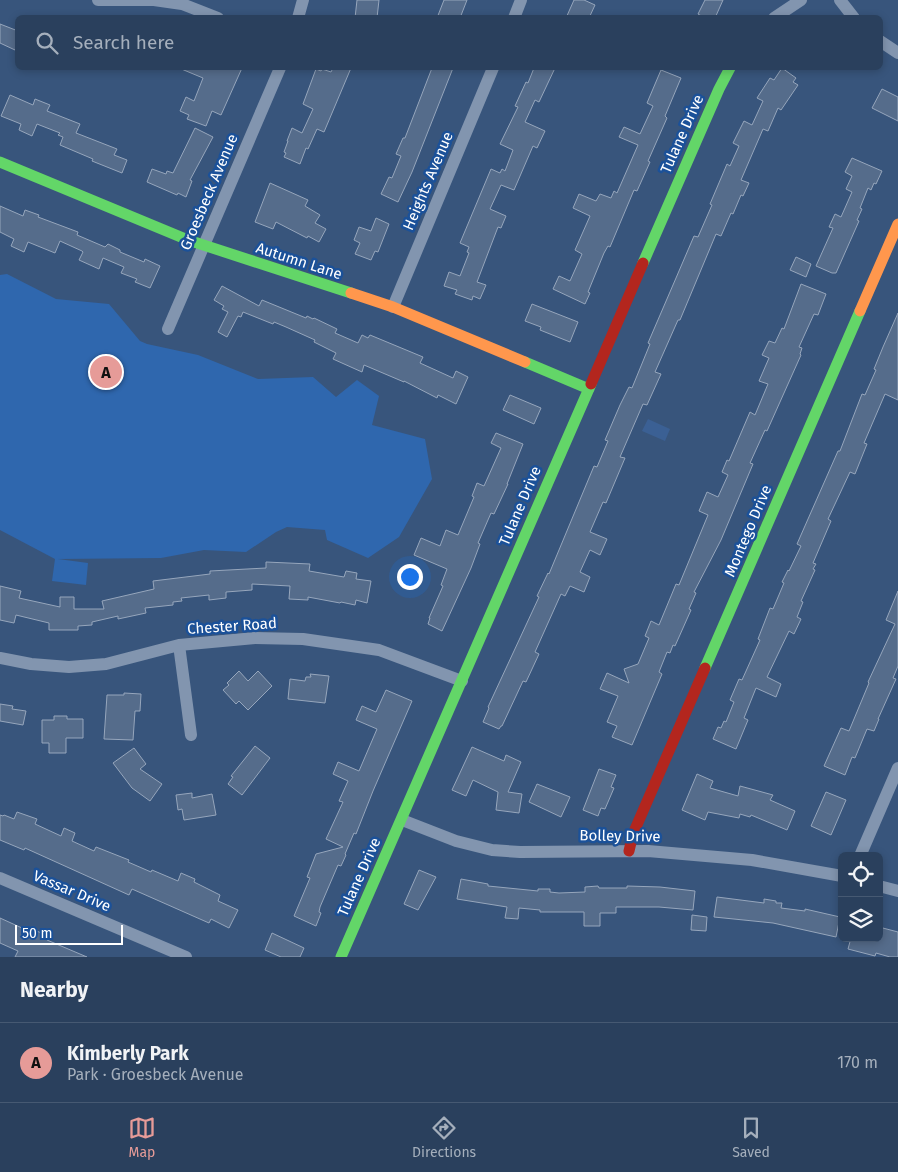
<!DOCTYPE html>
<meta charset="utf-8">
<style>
:root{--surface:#2a405d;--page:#324763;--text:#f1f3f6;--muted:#a5afbc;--line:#465972;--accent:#e69b98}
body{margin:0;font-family:"Fira Sans",sans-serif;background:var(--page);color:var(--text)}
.controls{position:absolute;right:15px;bottom:15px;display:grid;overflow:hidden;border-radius:8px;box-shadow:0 2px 8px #0003}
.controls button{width:45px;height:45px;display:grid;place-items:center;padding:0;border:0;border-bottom:1px solid var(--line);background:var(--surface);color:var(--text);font:25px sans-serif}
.scale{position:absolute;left:15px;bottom:12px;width:108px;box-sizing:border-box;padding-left:5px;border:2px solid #fff;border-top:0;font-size:14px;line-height:18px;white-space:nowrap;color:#fff;-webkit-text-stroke:4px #1b5199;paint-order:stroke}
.you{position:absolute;left:409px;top:576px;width:18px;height:18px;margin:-12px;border:4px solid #fff;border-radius:50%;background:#1a73e8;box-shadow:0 0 0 8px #1a73e833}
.badge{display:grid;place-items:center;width:32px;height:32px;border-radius:50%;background:var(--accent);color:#111;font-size:16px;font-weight:700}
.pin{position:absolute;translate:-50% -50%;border:2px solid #fff;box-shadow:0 1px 5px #0006}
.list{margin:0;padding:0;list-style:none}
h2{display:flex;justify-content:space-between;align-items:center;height:65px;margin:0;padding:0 20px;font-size:21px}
h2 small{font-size:16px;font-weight:400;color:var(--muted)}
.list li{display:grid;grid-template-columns:32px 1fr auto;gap:15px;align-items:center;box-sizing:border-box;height:80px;padding:0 20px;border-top:1px solid var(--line)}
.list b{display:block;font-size:19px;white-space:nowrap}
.list p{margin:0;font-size:16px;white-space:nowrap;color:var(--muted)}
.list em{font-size:16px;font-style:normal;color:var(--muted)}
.icon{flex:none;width:28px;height:28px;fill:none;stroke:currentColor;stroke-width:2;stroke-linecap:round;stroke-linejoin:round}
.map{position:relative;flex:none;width:898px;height:957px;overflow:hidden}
.search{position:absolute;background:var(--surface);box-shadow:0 2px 8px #0003;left:15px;right:15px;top:15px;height:55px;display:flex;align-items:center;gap:12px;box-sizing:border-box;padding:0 18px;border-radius:8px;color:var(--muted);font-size:19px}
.sheet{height:145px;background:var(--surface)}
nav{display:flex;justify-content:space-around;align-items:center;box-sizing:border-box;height:70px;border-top:1px solid var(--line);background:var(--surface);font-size:14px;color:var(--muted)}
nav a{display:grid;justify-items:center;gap:2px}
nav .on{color:var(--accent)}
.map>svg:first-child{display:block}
.green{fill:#2f67ae}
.water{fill:#3b6094}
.building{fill:#556c8b;stroke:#96a6bc}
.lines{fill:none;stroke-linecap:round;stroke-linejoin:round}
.street{stroke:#8295af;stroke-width:12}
.fast{stroke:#63d668;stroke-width:11}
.slow{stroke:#ff974d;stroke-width:11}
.jam{stroke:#b3261e;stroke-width:11}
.labels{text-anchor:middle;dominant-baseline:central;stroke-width:5;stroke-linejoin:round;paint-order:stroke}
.street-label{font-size:15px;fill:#fff;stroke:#1b5199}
</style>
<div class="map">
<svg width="898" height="957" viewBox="0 0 898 957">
<rect width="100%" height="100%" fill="#38557c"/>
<path class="green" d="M7,274L56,299L109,304L140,341L147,344L198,355L258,379L313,377L336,397L357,380L379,396L372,425L425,439L432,479L399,537L368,558L327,540L325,530L287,527L276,532L246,552L204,550L161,558L58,559L88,563L86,585L52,581L55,559L0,530V275Z"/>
<path class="water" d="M648,419L670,429L665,441L642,431Z"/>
<path class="building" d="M357,0H379L377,18H355Z
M444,0H467L460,18H437Z
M574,0H584L595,5L589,18H566Z
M705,0H723L715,18H705L698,14Z
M0,24L18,31V43L15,50L0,43Z
M179,68H242L221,115L212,111L206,126L187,119L189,115L180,111L186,97L194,101L203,78Z
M333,68H351L324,132L317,129L308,149L306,148L300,164L284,157L286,153L284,152L288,141H287L292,128L302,133L313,109L303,104L316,69L321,71L322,69L331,72Z
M432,68H453L412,172L398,202L381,194L389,177L392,178L401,156L396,154L403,138H405Z
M534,68H555L539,102L535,100L525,122L545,131L537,148L533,146L514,190L501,185L490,209L506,216L501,228L498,227L477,282L486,285L480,299L473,296L472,300L455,294L457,290L444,286L449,272L460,276L469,253L467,252L469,247L460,243L491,169L500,173L502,169L505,171L513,150L500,144L518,107L515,106L526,82L528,83Z
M782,68L796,78L793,82L798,85L781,110L778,108L768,131L763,129L741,180L749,183L743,196L741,195L733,214L731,213L721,236L716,234L680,320H678L655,372L661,374L647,405L643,404L620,457L625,458L606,503L603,502L590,532L607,539L600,555L590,550L580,572L590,577L584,592L570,586L565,596L561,594L535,652L539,654L526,682L523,681L502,726H501L499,729L483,722L489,708L488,707L539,597L537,596L548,573L549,574L594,466L597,467L608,441L605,440L620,405L629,387L632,388L650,344L648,343L676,278L694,236L698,237L712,205L710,204L727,164L730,166L739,146L733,143L744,121L752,125L763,101L757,98L770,78L774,80Z
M661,70L681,78L665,116L667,118L648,161L650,162L637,191L634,190L610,247L608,246L604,253L588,292L590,293L585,304L553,289L559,276L570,281L582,254L575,250L590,216L573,208L579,194L596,201L600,194L611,198L614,191L617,193L638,145L619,137L624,127L640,134L653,106L647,103Z
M882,89L898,97V121L872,108Z
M10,95L33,105L35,99L50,105L47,111L80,124L76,133L117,149L114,155L127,160L122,173L92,161L93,159L60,145L63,137L58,135L60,133L37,124L32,136L19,130L21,124L1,116Z
M195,128L213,137L190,180L192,181L186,197L178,193L177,195L147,182L152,169L166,174L167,171L173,173Z
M852,158L882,171L876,184L874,183L871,190L868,188L860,208L862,209L857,220L859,221L836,273H832L816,266L833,228L829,227L835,214L841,217L852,192L846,189L852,176L845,172Z
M270,183L308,200L305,206L320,215L315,223L326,229L319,242L308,236L307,238L276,222L273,229L255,222Z
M0,206L23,216L25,210L39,215L38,217L78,232L77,235L105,247L108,244L120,250V252L144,262L145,259L160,266L150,288L135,282L137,279L121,273L124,267L103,258L99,269L79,260L83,252L82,251L60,241L55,253L28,242L24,252L11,246L14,239L0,232Z
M376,218L389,224L378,252L375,251L371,260L355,254L360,243L354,240L359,227L371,231Z
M796,257L811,264L806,277L790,270Z
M801,284L826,294L818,315L814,314L799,347L802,348L800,354L801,355L767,431L765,430L750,463L753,464L721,540L694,592L696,593L689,609L691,610L675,646L673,645L670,653L667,652L659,672L662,674L632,745L612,737L617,726L607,722L618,696L600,689L607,673L629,683L624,669L638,664L649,638L645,636L651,621L659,625L676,584L679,585L708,515L699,511L707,492L718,497L728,475L722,472L727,460L729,461L750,412L755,415L768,384L759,381L769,358L762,355L769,341L775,343L782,328L784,329Z
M222,286L259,306L262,300L306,318L307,316L313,319L314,318L337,329L335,333L358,343L362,335L368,338L370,335L423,357L420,363L453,378L456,371L468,377L456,404L438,395L437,398L404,381V382L364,365L362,372L333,359L336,353L314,342L315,340L286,327L274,322L273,324L243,312L241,317L238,316L227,337L218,332L228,312L222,309L224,306L214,300Z
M532,304L578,322L570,342L540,330L541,327L525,321Z
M898,313V400L885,394L864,443L867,444L855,474L850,472L828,519L831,521L813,563L816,564L813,569L815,570L801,601L803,602L797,617L801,619L794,634L789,631L767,677L781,684L776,697L756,688L744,718L748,720L736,749L713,739L718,727L721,728L724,721L726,722L734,702L730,700L739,679L742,680L760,640L758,639L770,608L773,609L784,583L782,582L788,570L789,571L801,546L797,544L838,451H840L862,394L865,395L876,370L874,369L883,347Z
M510,395L541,408L534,424L503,410Z
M496,433L523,444L507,484H508L494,514L491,513L478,543L480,544L471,568L442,631L428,624L430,618H429L443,586L441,585L447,569L414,555L421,538L440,546L446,530L458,535L474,497L472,496L477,483L484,486L501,448L491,443Z
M266,562L310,564L309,571L344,577L346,571L357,573L356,579L371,581L367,603L356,600L355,605L341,602L340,603L308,597V600L289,599L290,586L252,584V590L226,592V598L209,600V595L181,598L182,601L173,602V605L145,608L146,613L118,619V616L92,622V625L78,626V630H49V623L16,615L14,623L0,620V586L21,591L19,598L60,607V597H74V609H104L102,601L154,589L153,581L210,574V571L266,568Z
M898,591V666L893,678L896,679L878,719H879L874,731L867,729L855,758L852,757L845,775L824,766L841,728L849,731L869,683L868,682L895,624L886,620Z
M239,671L248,681L258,671L272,686L248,710L239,701L236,704L223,690L229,685L227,683Z
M310,674L329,676L325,703L288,699L290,679L305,681L306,677H311Z
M386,690L412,701L373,791L356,834L354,833L345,854L346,855L341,866L338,865L320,907L319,912L321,913L316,926L294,916L310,878L307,877L316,854L343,847L326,839L343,802L339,801L348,781L333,774L338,762L359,771L377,729L356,720L362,706L376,712Z
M124,693L141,694L140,711H135L133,740L104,739L107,695H124Z
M0,704L13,706L12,709L26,711L23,725L0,721Z
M54,716H67V719H83V738H66V753H49V743H42V720H54Z
M255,746L270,758L242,795L228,784L233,777L231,776Z
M472,747L504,761L506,755L521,762L508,792L522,794L519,813L496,810L498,792L473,780L466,796L452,790Z
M134,748L146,764L140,769L162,784L150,801L132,788L113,763Z
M599,769L616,775L611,787L614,788L605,809L601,808L598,816L583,810Z
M697,774L713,781L710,788L738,796L740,786L773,795L770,800L795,811L787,830L751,815L750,817L740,814L739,818L708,812L705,820L682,810Z
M537,784L570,797L561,817L529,802Z
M826,792L846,800L831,835L811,826Z
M192,793V798L212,794L216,815L184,820L182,809L178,810L176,795Z
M17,812L37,819L35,824L61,836L64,828L75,833L72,841L94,851L96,847L129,860L128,862L151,872L152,870L178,881L181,873L195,879L194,882L220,895L218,901L238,910L229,928L211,919L209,923L132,889L129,895L25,848L24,850L0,840V815L3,816L4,815L14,819Z
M419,870L436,877L418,910L404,904Z
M461,879L488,884V886L538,891V889H550V892L559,893L585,892V887L598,886L599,888H627V886L660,887L695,891L693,910L659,907H616V913H600V926H584V912H540V910L519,908L518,919L505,918L507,907L457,899Z
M717,897L764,903V899L776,901V903H782L781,908L805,911V909L840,917L836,937L773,923L714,917Z
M692,915L707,917L706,931L691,930Z
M0,918L33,933L34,930L49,936L47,940L87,957H15L18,951L0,943Z
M879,927L898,932V957H890L876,953L875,956L848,949L851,938H879Z
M272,933L304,948L300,957H281L265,950Z"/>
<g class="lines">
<path class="street" d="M98,0H154L182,4L218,18
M840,0L854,18
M298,18L303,0
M514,18L521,0
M774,18L801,0
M880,41L898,53
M393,307L493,68
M168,329L280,68
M179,645L191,735
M0,658L31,664L69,667L106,664L179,645L255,638L303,639L379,650L462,681
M402,820L456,841L492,850L520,852L648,851L752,860L842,876
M860,856L898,768
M0,878L186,957
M879,886L898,891"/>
<path class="fast" d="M0,162L188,240L351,293
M643,263L719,89L730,68
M525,362L589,389
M705,668L860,311
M341,957L591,384"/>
<path class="slow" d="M351,293L393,307L525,362
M860,311L898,224"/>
<path class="jam" d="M591,384L643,263
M629,851L633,834L705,668"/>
</g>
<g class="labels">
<g class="street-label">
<text transform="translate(682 134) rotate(-66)">Tulane Drive</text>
<text transform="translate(428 181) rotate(-67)">Heights Avenue</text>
<text transform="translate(209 192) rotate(-67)">Groesbeck Avenue</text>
<text transform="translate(299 261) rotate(18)">Autumn Lane</text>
<text transform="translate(520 506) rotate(-67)">Tulane Drive</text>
<text transform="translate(748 531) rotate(-67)">Montego Drive</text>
<text transform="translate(232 626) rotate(-4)">Chester Road</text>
<text transform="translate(620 836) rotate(1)">Bolley Drive</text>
<text transform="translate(359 877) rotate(-66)">Tulane Drive</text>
<text transform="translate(72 891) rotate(23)">Vassar Drive</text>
</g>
</g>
</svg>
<div class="controls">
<button><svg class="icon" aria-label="locate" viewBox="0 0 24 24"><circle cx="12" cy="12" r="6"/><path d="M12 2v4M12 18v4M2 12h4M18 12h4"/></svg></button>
<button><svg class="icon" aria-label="layers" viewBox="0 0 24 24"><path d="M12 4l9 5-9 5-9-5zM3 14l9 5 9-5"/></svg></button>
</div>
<div class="scale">50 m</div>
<div class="you"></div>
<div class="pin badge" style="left:106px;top:372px">A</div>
<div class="search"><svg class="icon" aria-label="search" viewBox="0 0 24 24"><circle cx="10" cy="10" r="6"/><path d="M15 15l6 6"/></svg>Search here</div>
</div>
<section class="sheet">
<h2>Nearby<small></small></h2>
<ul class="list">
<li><span class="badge">A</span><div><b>Kimberly Park</b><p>Park · Groesbeck Avenue</p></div><em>170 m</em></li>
</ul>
</section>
<nav>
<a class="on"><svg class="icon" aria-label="map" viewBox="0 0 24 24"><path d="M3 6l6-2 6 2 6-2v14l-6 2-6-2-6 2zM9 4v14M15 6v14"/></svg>Map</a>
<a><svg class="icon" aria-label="directions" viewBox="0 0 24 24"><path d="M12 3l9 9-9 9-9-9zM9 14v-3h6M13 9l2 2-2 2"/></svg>Directions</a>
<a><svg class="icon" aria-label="saved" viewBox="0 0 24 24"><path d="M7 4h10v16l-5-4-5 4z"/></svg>Saved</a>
</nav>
